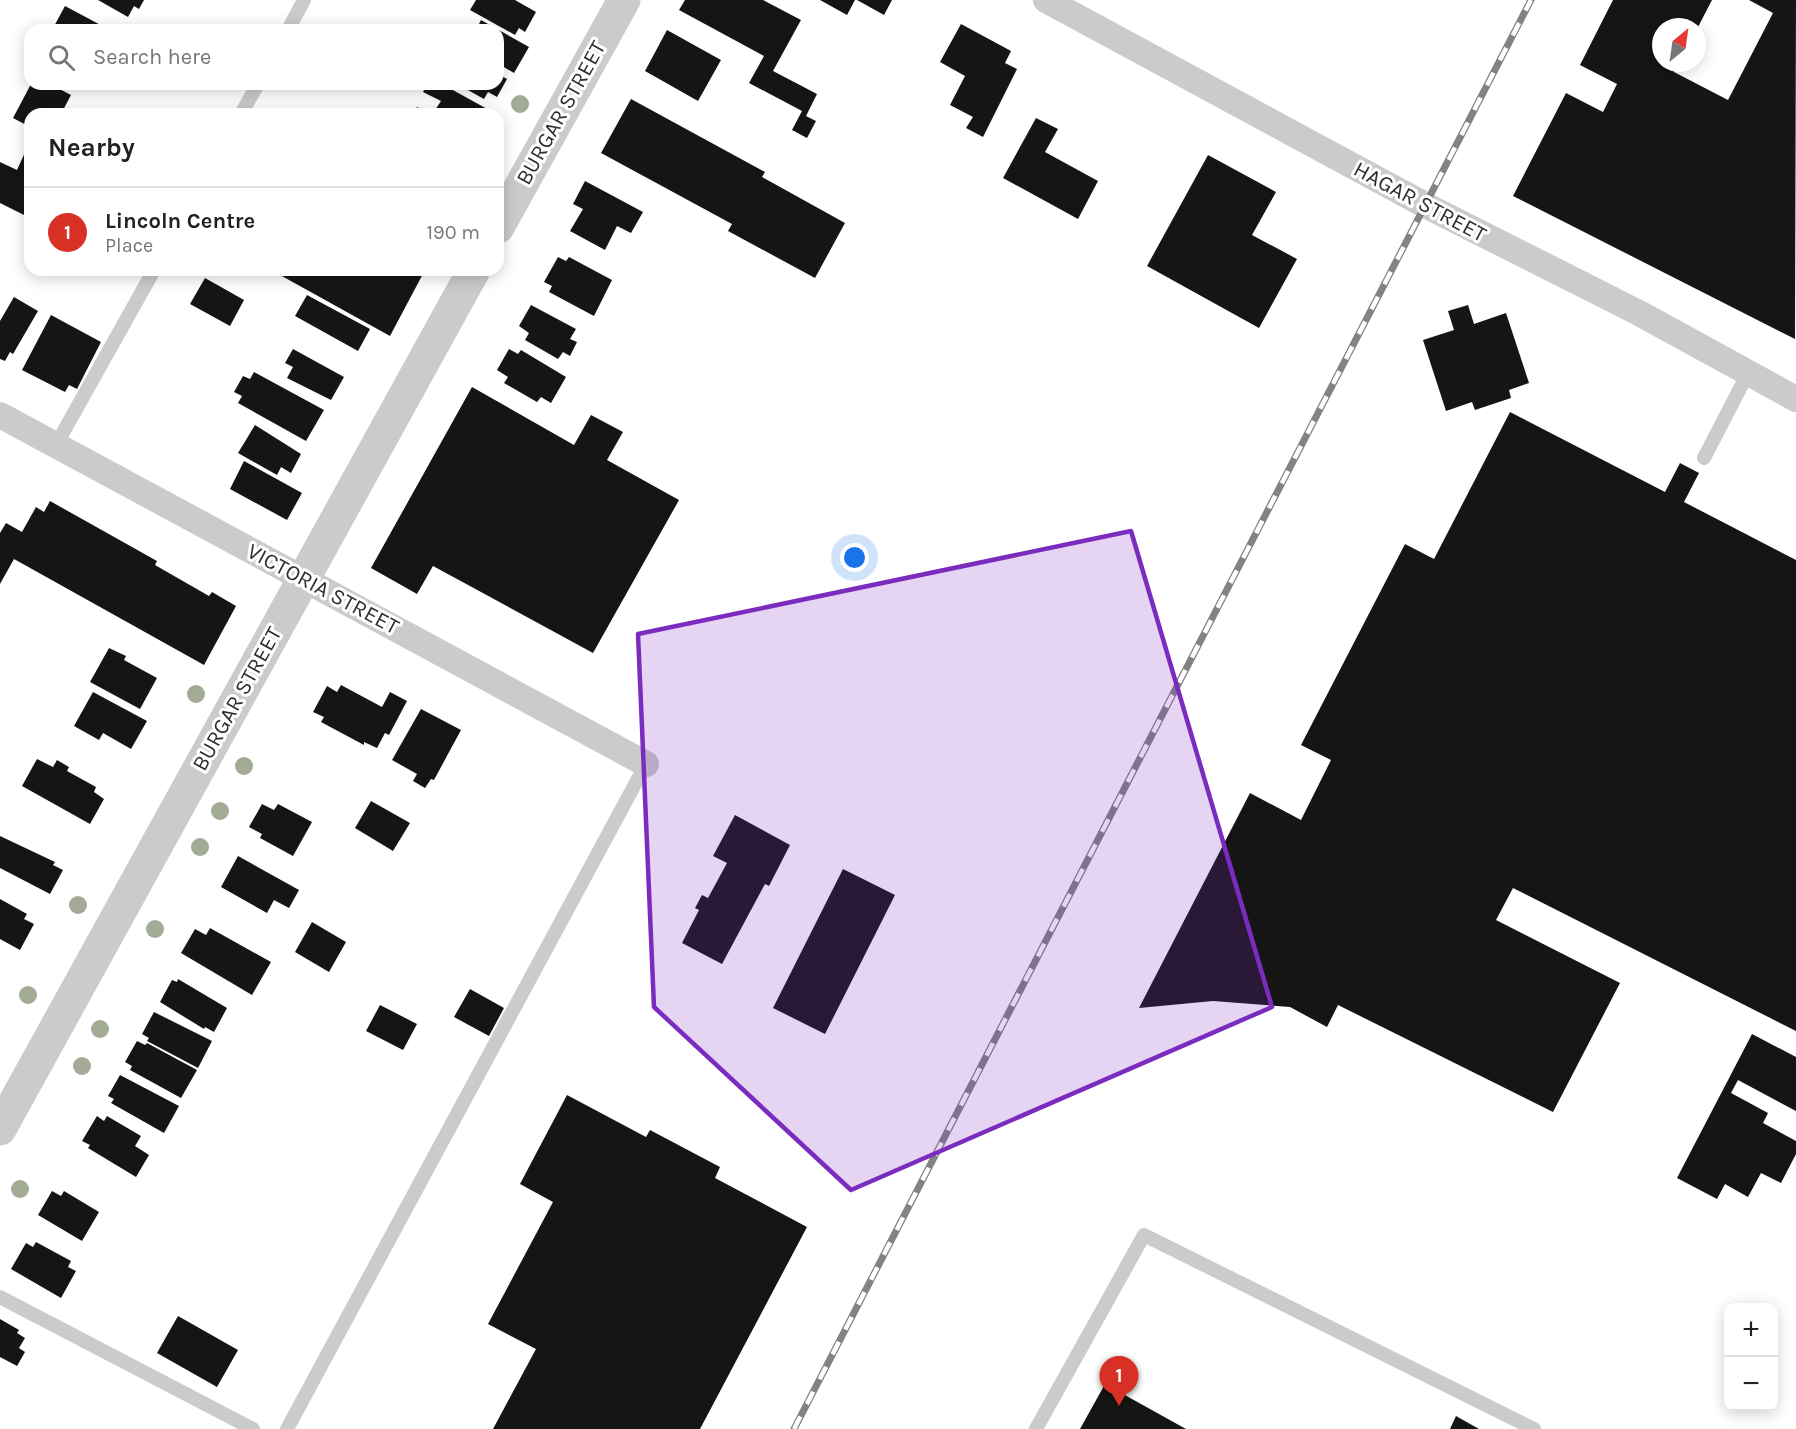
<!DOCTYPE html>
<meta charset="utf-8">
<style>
:root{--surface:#fff;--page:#f2f2f2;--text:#222;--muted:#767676;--line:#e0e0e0;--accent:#d93025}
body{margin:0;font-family:Karla,sans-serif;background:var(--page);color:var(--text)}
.controls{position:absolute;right:18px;bottom:18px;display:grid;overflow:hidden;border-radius:12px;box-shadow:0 3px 15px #0003}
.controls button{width:54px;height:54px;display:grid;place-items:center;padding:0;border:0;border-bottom:2px solid var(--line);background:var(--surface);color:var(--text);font:30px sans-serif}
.compass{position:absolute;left:1652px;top:18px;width:54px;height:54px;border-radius:50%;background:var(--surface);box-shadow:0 3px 15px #0003;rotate:29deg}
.you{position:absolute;left:855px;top:558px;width:21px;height:21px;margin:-15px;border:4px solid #fff;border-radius:50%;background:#1a73e8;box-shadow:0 0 0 9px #1a73e833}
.badge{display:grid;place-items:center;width:39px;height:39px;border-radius:50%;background:var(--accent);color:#fff;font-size:20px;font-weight:700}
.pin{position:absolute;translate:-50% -50px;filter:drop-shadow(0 2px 3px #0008)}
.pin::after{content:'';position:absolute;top:32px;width:21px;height:18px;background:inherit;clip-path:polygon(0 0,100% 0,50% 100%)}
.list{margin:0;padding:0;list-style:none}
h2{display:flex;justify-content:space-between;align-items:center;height:78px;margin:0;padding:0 24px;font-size:26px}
h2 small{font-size:20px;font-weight:400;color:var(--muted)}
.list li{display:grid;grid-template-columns:39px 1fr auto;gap:18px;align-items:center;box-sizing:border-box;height:90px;padding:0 24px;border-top:2px solid var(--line)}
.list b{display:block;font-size:22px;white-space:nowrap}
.list p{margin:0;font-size:20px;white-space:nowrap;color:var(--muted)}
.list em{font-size:20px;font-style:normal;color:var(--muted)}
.icon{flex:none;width:33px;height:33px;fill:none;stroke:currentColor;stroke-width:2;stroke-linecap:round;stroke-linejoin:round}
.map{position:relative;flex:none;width:1796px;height:1429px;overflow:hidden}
.search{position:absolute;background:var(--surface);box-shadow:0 3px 15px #0003;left:24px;top:24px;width:480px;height:66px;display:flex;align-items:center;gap:15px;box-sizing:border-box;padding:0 21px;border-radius:18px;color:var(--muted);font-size:22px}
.panel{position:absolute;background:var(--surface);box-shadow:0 3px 15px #0003;left:24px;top:108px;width:480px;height:168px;border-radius:18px}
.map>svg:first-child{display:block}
.building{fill:#151515}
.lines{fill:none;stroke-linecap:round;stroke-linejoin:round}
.service{stroke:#cbcbcb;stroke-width:14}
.minor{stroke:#cbcbcb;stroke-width:26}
.tertiary{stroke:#cbcbcb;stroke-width:33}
.rail-casing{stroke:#838383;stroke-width:7}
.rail{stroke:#fff;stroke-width:4.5;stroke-dasharray:14;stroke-linecap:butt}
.tree{fill:#a3aa96}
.marked{fill:#7b2cbf;fill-opacity:0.2;stroke:#7b2cbf;stroke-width:4.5;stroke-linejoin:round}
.labels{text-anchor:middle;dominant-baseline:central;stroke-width:6;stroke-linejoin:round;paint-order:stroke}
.street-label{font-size:22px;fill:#2e2e2e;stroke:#fff}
</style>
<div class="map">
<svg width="1796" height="1429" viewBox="0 0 1796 1429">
<rect width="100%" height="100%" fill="#fff"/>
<path class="building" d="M98,0H144L139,9L134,6L128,17Z
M476,0H515L536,12L525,32L519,28L515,35L470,10Z
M685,0H763L801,20L773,71L817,94L806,116L816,121L807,138L792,130L802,111L749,83L764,56L679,10Z
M820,0H855L847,15Z
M857,0H892L884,15Z
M1613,0H1712L1698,27H1661V63H1679L1674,72L1728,100L1773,13L1749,0H1796L1795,339L1513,196L1566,93L1603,112L1617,84L1580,65Z
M65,6L110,30H52Z
M481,20L529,47L514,73L502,66L498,69V30H476Z
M961,24L1011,51L1005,63L1017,69L983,137L966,128L973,117L950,105L965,76L940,62Z
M667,30L721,60L698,101L645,71Z
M498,74L507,79L497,97L488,92L484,99L457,84H498Z
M31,84H50L71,95L61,114H30V127L13,118Z
M427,84H442L489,110L486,114H442L435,110L441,101L423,92Z
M631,99L765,172L762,177L845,223L815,278L728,231L732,224L601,153Z
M417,107L430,114H413Z
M1036,118L1058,129L1045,152L1098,181L1078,219L1003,178Z
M27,148L30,150V218L0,203V162L17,170Z
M1208,155L1276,192L1252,235L1297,259L1259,328L1147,266Z
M585,181L643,212L631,233L617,226L605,250L570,231L583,209L573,204Z
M558,257L566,261L569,257L612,280L594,316L549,292L552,286L544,282Z
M271,270H425L390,336Z
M205,278L244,300L230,326L190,304Z
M307,295L370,329L358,351L295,316Z
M14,297L38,311L13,354L10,352L5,361L0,359V321Z
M531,305L576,329L570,339L577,342L570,356L563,352L558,359L525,340L529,333L519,326Z
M1468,305L1474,324L1506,313L1529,383L1509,390L1511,398L1475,410L1472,402L1446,411L1423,340L1454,330L1448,311Z
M51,315L101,342L77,389L69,385L65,392L22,370Z
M293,349L344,377L331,400L287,378L293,367L285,363Z
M509,349L518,354L521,350L566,377L551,403L541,397L537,402L504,383L508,377L497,370Z
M254,372L324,410L306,441L238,403L242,396L234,392L243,376L250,379Z
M472,387L574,445L591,415L623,432L607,460L679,500L593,653L433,566L417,594L371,568Z
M1510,412L1665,492L1680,463L1699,473L1684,502L1796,560V1031L1513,888L1496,920L1620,983L1553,1112L1338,1005L1327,1027L1290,1007L1213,1001L1139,1008L1250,793L1301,820L1331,760L1301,745L1405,544L1434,559Z
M255,425L301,454L291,473L281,467L277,475L238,453Z
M244,461L302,493L287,520L230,489Z
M50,501L157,561L155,565L209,596L212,592L236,606L204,665L14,559L0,584V533L6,523L22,532L36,507L44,512Z
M109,648L126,656L124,660L157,678L140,709L90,682Z
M341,685L382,707L390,692L407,701L389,735L385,733L377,748L364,742V745L321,722L324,717L313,712L327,686L337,692Z
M93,692L147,721L131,749L103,733L99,740L74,726Z
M421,709L461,730L434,780L431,779L425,788L413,781L417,774L392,760Z
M37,759L53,767L57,760L69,767L67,771L96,787L94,792L104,799L90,824L22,786Z
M371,801L410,823L393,851L355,828Z
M262,804L274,810L278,804L312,822L293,856L260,838L262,834L249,827Z
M735,815L790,845L769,886L765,884L722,964L682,943L699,910L695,908L702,895L708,898L727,863L713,856Z
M0,836L55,862L53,865L63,870L50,894L0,868Z
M238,856L299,890L289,908L274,900L267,913L221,887Z
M843,869L895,895L825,1034L773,1008Z
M0,899L27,914L24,919L34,924L20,950L0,939Z
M312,922L346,942L329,972L295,952Z
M210,928L271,962L252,995L181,953L195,929L206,935Z
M178,979L227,1008L214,1032L205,1027L204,1029L160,1002L172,980L177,982Z
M470,989L504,1008L489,1036L454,1017Z
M380,1005L417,1024L403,1050L366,1031Z
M154,1012L212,1041L198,1068L147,1041L149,1038L142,1034Z
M1752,1034L1796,1057V1111L1738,1080L1731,1093L1768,1113L1763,1123L1796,1141V1154L1781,1183L1761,1173L1748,1197L1725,1184L1717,1199L1677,1178Z
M137,1041L145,1045L147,1043L197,1070L181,1098L130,1070L132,1066L125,1062Z
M120,1075L179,1106L164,1133L111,1103L114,1099L108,1096Z
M567,1095L646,1137L650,1130L720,1167L715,1178L807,1227L700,1429H493L536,1349L488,1324L553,1202L520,1184Z
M97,1116L104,1121L107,1116L141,1136L135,1146L149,1155L136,1177L88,1148L90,1145L82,1141Z
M52,1191L61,1196L64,1191L99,1212L82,1241L38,1215Z
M36,1242L71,1261L68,1267L76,1271L61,1298L11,1269L26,1243L33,1247Z
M178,1316L238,1350L217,1387L157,1353Z
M0,1319L19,1330L17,1333L25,1338L19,1348L25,1352L17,1366L0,1357Z
M1105,1384L1186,1429H1080Z
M1456,1416L1479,1429H1450Z"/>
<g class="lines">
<path class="service" d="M288,30L304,0
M241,114L258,84
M56,445L154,270
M1704,458L1748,373
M0,1297L253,1429
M287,1429L646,764
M1036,1429L1144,1235L1534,1429"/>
<path class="minor" d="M1046,0L1425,205L1639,313L1796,399
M0,415L646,764"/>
<path class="tertiary" d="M498,227L624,0
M0,1129L474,270"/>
<g class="rail-casing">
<path id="rail" d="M794,1429L1531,0"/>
</g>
<use href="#rail" class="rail"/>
</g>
<g class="tree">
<circle cx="520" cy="104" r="9"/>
<circle cx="196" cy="694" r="9"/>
<circle cx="244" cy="766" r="9"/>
<circle cx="220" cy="811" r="9"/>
<circle cx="200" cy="847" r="9"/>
<circle cx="78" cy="905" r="9"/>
<circle cx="155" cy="929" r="9"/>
<circle cx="28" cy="995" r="9"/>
<circle cx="100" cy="1029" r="9"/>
<circle cx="82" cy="1066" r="9"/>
<circle cx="20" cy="1189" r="9"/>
</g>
<path class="marked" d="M1131,531L1272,1007L851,1190L654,1007L638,634Z"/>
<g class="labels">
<g class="street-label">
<text transform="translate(561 113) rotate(-61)">BURGAR STREET</text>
<text transform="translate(1420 202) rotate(28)">HAGAR STREET</text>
<text transform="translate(323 589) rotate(28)">VICTORIA STREET</text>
<text transform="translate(237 699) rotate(-61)">BURGAR STREET</text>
</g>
</g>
</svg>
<div class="controls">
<button>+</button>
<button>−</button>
</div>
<svg class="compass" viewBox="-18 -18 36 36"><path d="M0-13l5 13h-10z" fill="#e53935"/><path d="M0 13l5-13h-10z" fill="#767676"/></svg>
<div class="you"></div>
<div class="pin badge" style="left:1119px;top:1406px">1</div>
<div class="search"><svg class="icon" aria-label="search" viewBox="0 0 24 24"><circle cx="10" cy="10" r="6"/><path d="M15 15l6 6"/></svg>Search here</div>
<section class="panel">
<h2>Nearby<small></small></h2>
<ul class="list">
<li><span class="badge">1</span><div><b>Lincoln Centre</b><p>Place</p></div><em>190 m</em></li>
</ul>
</section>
</div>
